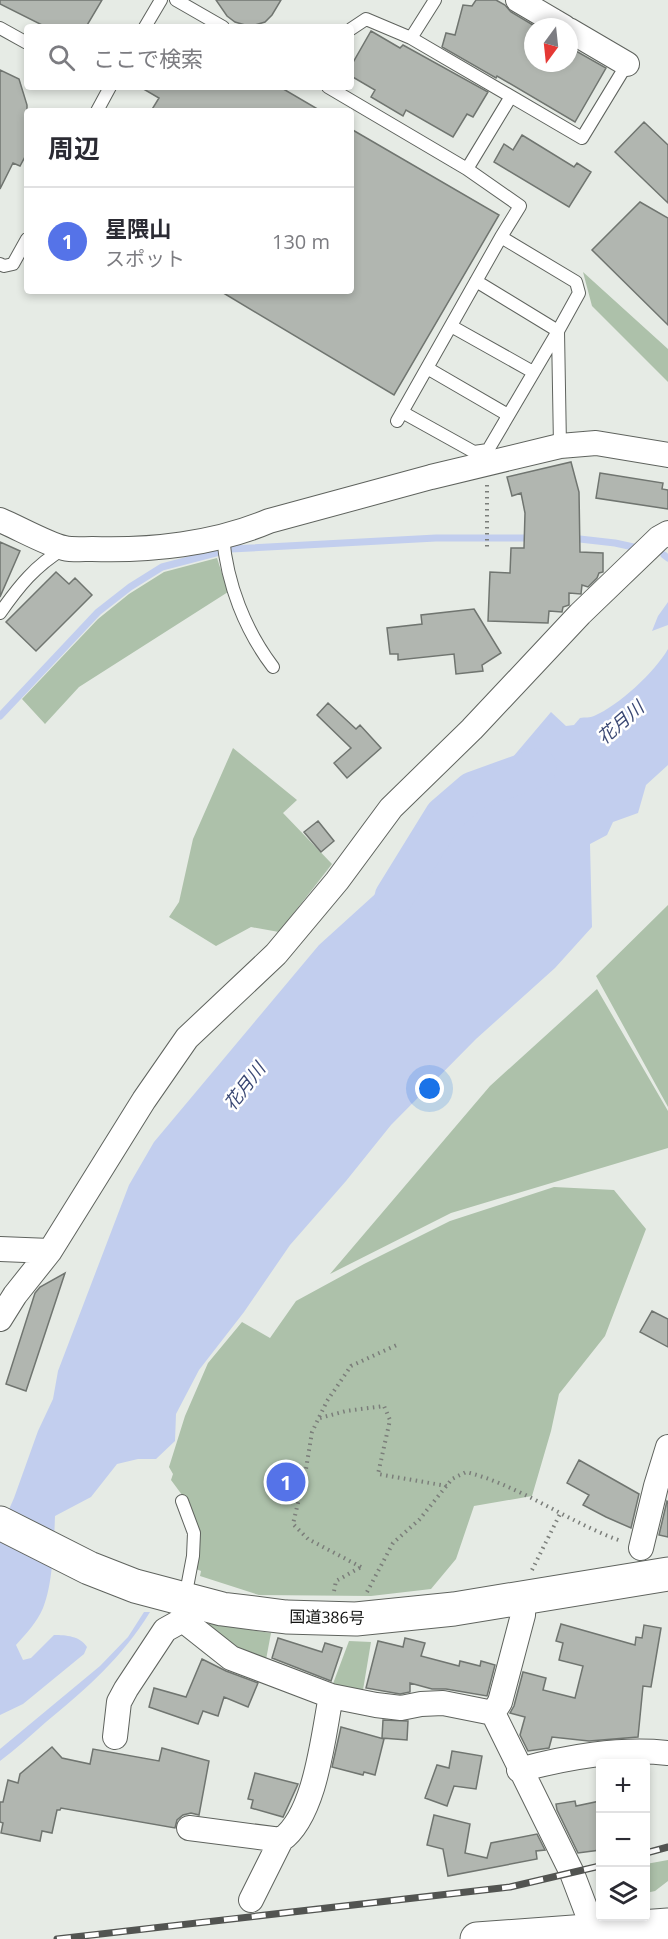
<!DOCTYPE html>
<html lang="ja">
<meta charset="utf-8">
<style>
:root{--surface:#fff;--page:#f2f2f3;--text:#2b2b33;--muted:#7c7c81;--line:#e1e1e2;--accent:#5573e8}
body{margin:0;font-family:"Open Sans","Noto Sans JP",sans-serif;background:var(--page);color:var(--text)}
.controls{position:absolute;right:18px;bottom:18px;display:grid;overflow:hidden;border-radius:6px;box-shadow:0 3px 9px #0003}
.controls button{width:54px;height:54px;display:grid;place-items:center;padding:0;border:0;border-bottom:2px solid var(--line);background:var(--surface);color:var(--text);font:30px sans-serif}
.compass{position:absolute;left:524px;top:18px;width:54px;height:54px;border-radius:50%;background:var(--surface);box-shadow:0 3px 9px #0003;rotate:195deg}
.you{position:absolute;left:430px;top:1089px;width:21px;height:21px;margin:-15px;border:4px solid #fff;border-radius:50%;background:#1a73e8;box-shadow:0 0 0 9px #1a73e833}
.badge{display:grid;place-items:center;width:39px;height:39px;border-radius:50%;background:var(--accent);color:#fff;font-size:20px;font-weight:700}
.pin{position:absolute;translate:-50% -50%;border:3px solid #fff;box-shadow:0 2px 6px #0006}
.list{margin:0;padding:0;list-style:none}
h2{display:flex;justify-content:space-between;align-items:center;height:78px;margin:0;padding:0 24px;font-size:26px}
h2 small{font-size:20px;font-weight:400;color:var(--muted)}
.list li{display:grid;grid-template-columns:39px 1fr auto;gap:18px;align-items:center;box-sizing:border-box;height:108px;padding:0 24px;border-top:2px solid var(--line)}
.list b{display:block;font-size:22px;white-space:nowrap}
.list p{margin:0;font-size:20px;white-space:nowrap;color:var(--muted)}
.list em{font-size:20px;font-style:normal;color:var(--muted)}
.icon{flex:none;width:33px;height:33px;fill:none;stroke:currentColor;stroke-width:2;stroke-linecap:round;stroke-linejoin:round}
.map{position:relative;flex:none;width:668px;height:1939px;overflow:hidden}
.search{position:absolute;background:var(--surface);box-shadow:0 3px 9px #0003;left:24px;top:24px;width:330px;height:66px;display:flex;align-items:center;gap:15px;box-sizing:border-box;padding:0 21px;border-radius:6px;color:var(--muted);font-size:22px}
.panel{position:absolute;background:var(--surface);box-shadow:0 3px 9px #0003;left:24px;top:108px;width:330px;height:186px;border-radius:6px}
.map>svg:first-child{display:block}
.green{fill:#adc1aa}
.water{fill:#c2ceee}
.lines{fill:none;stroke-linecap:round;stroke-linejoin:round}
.stream{stroke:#c2ceee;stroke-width:7}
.river{stroke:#c2ceee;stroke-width:39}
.building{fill:#b1b6b0;stroke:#707570;stroke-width:1.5}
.lane-casing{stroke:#5f635e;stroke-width:14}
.street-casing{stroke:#5f635e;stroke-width:26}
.secondary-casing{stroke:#5f635e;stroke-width:35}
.highway-casing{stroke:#5f635e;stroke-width:35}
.path{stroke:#7b7e7a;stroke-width:4;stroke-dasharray:1.5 4.5;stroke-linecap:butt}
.lane{stroke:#fff;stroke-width:12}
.street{stroke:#fff;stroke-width:24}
.secondary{stroke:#fff;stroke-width:33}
.highway{stroke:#fff;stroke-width:33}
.rail-casing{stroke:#525451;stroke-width:7}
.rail{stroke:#fff;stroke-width:4.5;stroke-dasharray:14;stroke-linecap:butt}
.labels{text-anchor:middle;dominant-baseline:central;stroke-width:5;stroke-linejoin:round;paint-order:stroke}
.street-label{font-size:16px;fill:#111210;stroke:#fff}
.water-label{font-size:18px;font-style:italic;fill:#3a4874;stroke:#fff}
</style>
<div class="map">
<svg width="668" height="1939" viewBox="0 0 668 1939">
<rect width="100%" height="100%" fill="#e6ebe5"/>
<path class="green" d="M583,272L668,349V382L592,306Z
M217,558L228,592L79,687L45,724L22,699L98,619L129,594L164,572Z
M233,748L297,800L283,813L332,864L279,932L251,927L216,946L169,917L179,902L193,839Z
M668,905V1107L596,976Z
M597,989L668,1111V1148L451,1213L330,1274L490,1086Z
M554,1187L614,1190L646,1229L605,1336L559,1394L551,1431L532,1496L474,1506L456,1559L431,1589L371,1596L259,1595L200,1576L201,1571L196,1569L188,1503L171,1480L173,1474L169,1467L185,1416L208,1363L242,1322L270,1338L296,1301L364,1264L450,1221Z
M199,1622L271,1633L265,1665L225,1646Z
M349,1641L371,1642L362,1696L331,1689Z
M668,1860V1881L655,1891L646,1893V1864Z"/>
<path class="water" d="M668,602V625L652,631L658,616Z
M668,649V765L646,785L638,813L613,822L607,835L590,844L592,927L555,968L476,1039L391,1125L346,1181L290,1245L244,1312L199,1370L176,1414L175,1441L156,1459H138L117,1464L91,1497L55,1516C54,1542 53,1584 43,1608C37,1622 26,1634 16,1645L23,1660L31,1658L54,1635C66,1635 80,1636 87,1647L84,1654L23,1704L0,1715V1530L14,1498L38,1431L53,1399L58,1371L129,1185L154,1142L319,945L468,810L551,712L566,726L574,725L580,718C585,717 590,718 594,716C618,706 655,672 668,649Z
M144,1612H150C122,1658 87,1688 46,1722C31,1735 16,1749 0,1761V1749L100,1666L128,1637Z"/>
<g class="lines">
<path class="stream" d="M571,538L615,543L638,548
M664,555L668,558
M0,716L98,612L130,587L162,567L231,549L436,538H533"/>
<path class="river" d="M394,897L444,816L473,791L537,768"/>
</g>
<path class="building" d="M0,0H102L86,27H46L0,4Z
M216,0H281L272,15L265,22L255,25H245L235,22L227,16Z
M476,0H496L505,5L511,12L533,25V63H569V47L606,68L575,122L497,76L496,78L442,47L446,33L455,35L463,5L472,6Z
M371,31L400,48L403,45L488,92L473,117L467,114L453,137L406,110L403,116L371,97L375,90L351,76V66Z
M0,70L19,79L27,105V153L20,166L13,163L0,189Z
M140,87H280L321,111H151L159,98Z
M644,122L668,145V203L615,152Z
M351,129L499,215L394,395L220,291H351Z
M522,135L574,167L577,163L591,172L569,207L494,162L504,144L513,150Z
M640,202L668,218V325L592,250Z
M571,462L579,492L580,552L603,553V572L599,573L597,578L588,587L582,585L581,594L569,593V605L563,607L562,612L549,611L548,623L488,621L490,572L510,573L511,548H524L525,513L521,493L512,496L507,477Z
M600,473L663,483L662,489L668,490V509L596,498Z
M0,542L20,551L0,597Z
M56,572L69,584L75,578L92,595L36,651L6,622Z
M474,609L501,653L482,665L483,671L456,674L454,654L398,660V654H390L387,628L422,624L421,615Z
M328,703L356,729L360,725L381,748L347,778L334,763L351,748L317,715Z
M318,821L334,841L321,852L304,832Z
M65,1273L26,1391L6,1384L35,1293L40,1287Z
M652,1311L668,1319V1347L640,1332Z
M579,1460L639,1494L631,1528L606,1517L583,1505L589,1495L567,1483Z
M667,1501L668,1502V1537L659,1535Z
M561,1624L635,1645L636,1637L642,1638L644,1625L661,1628L651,1687L643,1686L638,1737L589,1741L552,1737L549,1748L528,1751L520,1735L525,1717L510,1713L514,1706L523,1672L546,1678L543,1690L575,1698L583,1666L559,1660L563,1643L556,1641Z
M278,1638L322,1652L325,1643L342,1648L331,1681L272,1658Z
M405,1638L425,1643L421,1656L459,1666L460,1661L480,1666L481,1661L495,1665L487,1696L446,1689H432L410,1683V1692L400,1694L366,1688L378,1641L403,1647Z
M202,1659L226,1671L258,1683L248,1707L224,1697L218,1716L203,1711L198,1724L149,1707L154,1688L186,1697Z
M383,1720L408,1721L407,1740L382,1738Z
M341,1727L384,1739L375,1775L364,1772L363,1775L332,1767Z
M52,1747L62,1758L90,1764L93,1749L159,1761L162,1748L209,1761L199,1815L191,1813L183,1815L177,1820L175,1828L61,1808L60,1810H57L52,1833L42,1831L40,1841L1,1833L3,1823L0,1822V1802H3L8,1780L18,1783L20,1774Z
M452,1751L482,1756L476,1789L454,1786L447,1806L425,1798L437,1765L449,1768Z
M255,1773L298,1784L283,1817L251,1808L253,1800L248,1799Z
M575,1801L576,1806L600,1801V1850L578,1853L557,1810L556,1804Z
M434,1815L470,1824L465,1853L487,1858L491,1843L537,1834L545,1850L536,1851L537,1859L448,1876L443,1849L427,1845Z"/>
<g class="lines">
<g class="lane-casing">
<path id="lane" d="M176,0L223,27
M145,27L161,0
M0,28L27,43
M351,29L366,19L411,38L582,138L627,64
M411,38L435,0
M328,87L467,169L520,206L501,237L576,282L579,293L558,331L560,446
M97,111L110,87
M467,169L510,98
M0,264L4,266L13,264L27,239
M451,326L533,372
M427,368L508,415
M402,412L474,452L488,450L558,331L476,281
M397,421L501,237
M223,537C227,584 245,630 273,667
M0,613C19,586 35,566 63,549
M182,1501L194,1533L193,1556L185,1598"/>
</g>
<g class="street-casing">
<path id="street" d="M518,0L564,27
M569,30L627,64
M0,520C17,527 47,544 64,548C72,550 83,549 92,549C150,551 215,544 269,521L431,477L560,446L596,443L668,455
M0,1249L50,1251
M0,1319L15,1295L50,1251L144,1100L187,1038L276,954L337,881L391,808L472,729L580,614L659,538L668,533
M641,1548L656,1486L668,1447
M184,1599L183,1620L231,1658L331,1696L376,1705L401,1708L421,1704L443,1703L493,1713L572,1873L594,1931
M493,1713L500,1702L523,1615L524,1598
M115,1737L119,1702L126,1689L165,1630L183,1620
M519,1770C568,1757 618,1748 668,1753
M189,1828L281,1840C316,1815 323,1736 331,1696
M251,1900L281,1840"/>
</g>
<g class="secondary-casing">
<path id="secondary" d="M477,1939L668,1925"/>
</g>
<g class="highway-casing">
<path id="highway" d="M0,1523L89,1568L135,1586L222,1609L286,1617L356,1619L454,1609L668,1574"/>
</g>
<path class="path" d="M487,485V547
M320,1418L346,1411L384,1406L390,1420L378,1474L447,1486
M361,1567L308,1539L293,1524L306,1469L312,1432L327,1401L351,1366L399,1344
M532,1570L560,1514
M334,1591L336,1581L361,1567
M367,1592L393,1543L419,1520L452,1479L466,1472C519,1485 568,1522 621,1541"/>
<use href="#lane" class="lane"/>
<use href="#street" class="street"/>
<use href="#secondary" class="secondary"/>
<use href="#highway" class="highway"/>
<g class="rail-casing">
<path id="rail" d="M646,1853L668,1847
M57,1939L510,1887L600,1866"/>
</g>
<use href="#rail" class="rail"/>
</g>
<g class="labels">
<g class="street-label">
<text transform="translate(327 1617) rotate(1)">国道386号</text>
</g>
<g class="water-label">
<text transform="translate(620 722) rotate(-41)">花月川</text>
<text transform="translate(244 1086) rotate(-52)">花月川</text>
</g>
</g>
</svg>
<div class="controls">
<button>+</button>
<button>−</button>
<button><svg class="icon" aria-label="layers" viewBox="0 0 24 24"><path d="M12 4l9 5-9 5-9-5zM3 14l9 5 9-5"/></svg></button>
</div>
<svg class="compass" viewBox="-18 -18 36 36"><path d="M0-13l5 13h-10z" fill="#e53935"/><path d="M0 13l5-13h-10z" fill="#7c7c81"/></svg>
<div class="you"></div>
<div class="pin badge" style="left:286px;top:1482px">1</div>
<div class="search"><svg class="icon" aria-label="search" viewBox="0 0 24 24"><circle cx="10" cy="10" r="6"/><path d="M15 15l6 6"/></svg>ここで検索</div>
<section class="panel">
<h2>周辺<small></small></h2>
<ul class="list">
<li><span class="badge">1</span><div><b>星隈山</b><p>スポット</p></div><em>130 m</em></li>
</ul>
</section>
</div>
